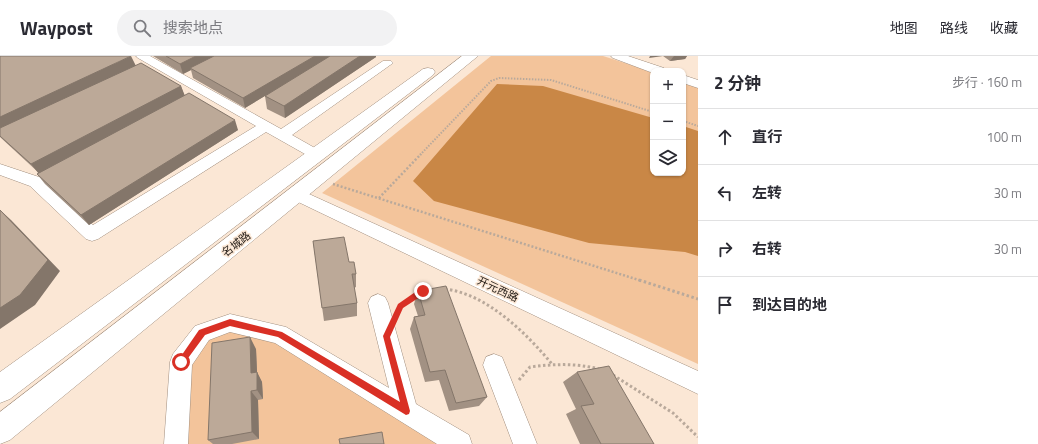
<!DOCTYPE html>
<html lang="zh">
<meta charset="utf-8">
<style>
:root{--surface:#fff;--page:#f2f2f3;--text:#2b2b33;--muted:#7c7c81;--line:#e1e1e2}
body{margin:0;font-family:"Titillium Web","Noto Sans SC",sans-serif;background:var(--page);color:var(--text)}
.controls{position:absolute;right:12px;top:12px;display:grid;overflow:hidden;border-radius:8px;box-shadow:0 1px 3px #0004}
.controls button{width:36px;height:36px;display:grid;place-items:center;padding:0;border:0;border-bottom:1px solid var(--line);background:var(--surface);color:var(--text);font:20px sans-serif}
.stop{position:absolute;width:12px;height:12px;margin:-9px;border:3px solid #d93025;border-radius:50%;background:#fff}
.stop.end{background:#d93025;border-color:#fff;box-shadow:0 1px 4px #0008}
.list{margin:0;padding:0;list-style:none}
h2{display:flex;justify-content:space-between;align-items:center;height:52px;margin:0;padding:0 16px;font-size:17px}
h2 small{font-size:13px;font-weight:400;color:var(--muted)}
.list li{display:grid;grid-template-columns:26px 1fr auto;gap:12px;align-items:center;box-sizing:border-box;height:56px;padding:0 16px;border-top:1px solid var(--line)}
.list b{display:block;font-size:15px;white-space:nowrap}
.list em{font-size:13px;font-style:normal;color:var(--muted)}
.icon{flex:none;width:22px;height:22px;fill:none;stroke:currentColor;stroke-width:2;stroke-linecap:round;stroke-linejoin:round}
.map{position:relative;flex:none;width:698px;height:388px;overflow:hidden}
header{display:flex;align-items:center;gap:24px;box-sizing:border-box;height:56px;padding:0 20px;background:var(--surface);border-bottom:1px solid var(--line)}
header strong{font-size:19px}
nav{display:flex;gap:22px;margin-inline-start:auto;font-size:14px}
.search{width:280px;height:36px;background:var(--page);display:flex;align-items:center;gap:10px;box-sizing:border-box;padding:0 14px;border-radius:22px;color:var(--muted);font-size:15px}
main{display:flex}
aside{flex:1;background:var(--surface)}
.map>svg:first-child{display:block}
.green{fill:#f3c49b}
.water{fill:#c98746}
.lines{fill:none;stroke-linecap:round;stroke-linejoin:round}
.minor-casing{stroke:#a28f7f;stroke-width:1}
.major-casing{stroke:#a28f7f;stroke-width:1}
.path-far2{stroke:#b9a99b;stroke-width:2;stroke-dasharray:1.5 1.5;stroke-linecap:butt}
.path-far1{stroke:#b9a99b;stroke-width:2.5;stroke-dasharray:2 2;stroke-linecap:butt}
.path{stroke:#b9a99b;stroke-width:3;stroke-dasharray:2.5 2.5;stroke-linecap:butt}
.minor{fill:#fff;fill-rule:evenodd}
.major{fill:#fff;fill-rule:evenodd}
.wall{fill:#a29183}
.shaded-wall{fill:#84766a}
.building{fill:#bca998;stroke:#84766a}
.route{fill:#d93025}
.labels{text-anchor:middle;dominant-baseline:central;stroke-width:3;stroke-linejoin:round;paint-order:stroke}
.street-label{font-size:11px;fill:#231c16;stroke:#fbe7d5}
</style>
<header>
<strong>Waypost</strong>
<div class="search"><svg class="icon" aria-label="search" viewBox="0 0 24 24"><circle cx="10" cy="10" r="6"/><path d="M15 15l6 6"/></svg>搜索地点</div>
<nav><a>地图</a><a>路线</a><a>收藏</a></nav>
</header>
<main>
<div class="map">
<svg width="698" height="388" viewBox="0 0 698 388">
<rect width="100%" height="100%" fill="#fbe7d5"/>
<path class="green" d="M491,0H603L653,16V117H683V26L698,31V308L322,137Z
M230,267L279,278L460,388H176L181,306Z"/>
<path class="water" d="M497,28L543,30L653,62V117H683V70L698,75V200L685,196L589,187L434,145L413,125Z"/>
<g class="lines">
<g class="minor-casing">
<path id="minor" d="M136,0H150L281,73L383,5H391L393,7L292,79L322,96L324,99L322,102L317,104L312,102L266,76L98,183L92,185L86,183L30,130L0,119V108L42,122L93,169L256,70L138,2Z
M611,0H628L664,12L666,15H653V17L613,2Z
M683,19L698,24V32L683,27Z
M298,133L698,315V338L292,143L290,139L292,135Z
M378,238L385,241L388,247L416,348L469,379L472,388H437L275,287L230,276L209,284L192,309L188,388H164L170,306L173,298L195,270L230,258L286,271L389,332L368,247L371,241Z
M494,298L502,301L537,388H513L483,309L486,301Z"/>
</g>
<g class="major-casing">
<path id="major" d="M462,0H478L10,384L0,388V356Z
M428,12L433,13L435,16L433,19L10,343L0,347V316L423,13Z"/>
</g>
<path class="path-far2" d="M683,65L698,70
M420,99L491,25L499,22L551,24L653,56"/>
<path class="path-far1" d="M333,128L642,225
M379,142L421,98"/>
<path class="path" d="M639,224L698,243
M445,233C487,238 526,277 552,308
M398,256L401,250L418,238
M613,319L673,357L698,381
M519,324L530,311C554,308 575,307 599,313"/>
<use href="#minor" class="minor"/>
<use href="#major" class="major"/>
</g>
<path class="wall" d="M0,0L135,9L181,30L184,39L238,74L89,169L45,128L37,118L39,117L0,81Z
M153,0H376V1L285,62L267,53L265,40L268,38L245,52L193,22L191,14L183,18Z
M663,0H687L685,3L670,5Z
M313,185L349,206L356,218V231L354,232L357,247V260L324,265Z
M418,235L487,341L479,350L449,355L439,324L425,326L410,273L414,261L418,260L414,248Z
M256,293L257,316L262,326L263,343L258,344L259,383L232,388H213L208,384Z
M577,316L654,388H580L566,358L576,353L563,326Z"/>
<path class="shaded-wall" d="M131,0L136,10L0,75V61Z
M196,0H219L190,12L191,14L183,18L180,8Z
M315,0H332L245,52L243,42Z
M360,0H376V1L285,62L284,50Z
M650,0H663L649,2Z
M674,0H687L685,3L670,5Z
M181,30L185,40L39,118L31,108Z
M235,64L238,74L89,169L81,159Z
M0,154L11,164L60,215L35,249L0,273Z
M250,281L256,293L257,316L262,326L263,343L257,334L251,317Z
M251,335L258,344L259,383L252,376Z"/>
<path class="building" d="M0,0H131L0,61Z
M166,0H196L180,8Z
M214,0H315L243,42L190,12Z
M330,0H360L284,50L265,40Z
M141,7L181,30L31,108L0,80V72Z
M189,37L235,64L81,159L37,118Z
M0,154L48,204L20,239L0,252Z
M344,181L349,206H354L356,218H352L357,247L322,252L313,185Z
M446,230L487,341L456,347L445,314L430,316L414,261L425,259L418,235Z
M250,281L251,317L257,316V334L251,335L252,376L208,384L212,287Z
M609,310L654,388H601L581,350L594,348L577,316Z
M382,376L384,388H340L339,383Z"/>
<path class="route" d="M421,232H426V237L403,252L390,281L410,355L409,358L406,359L278,281L230,270L205,279L183,309H178L177,306L199,274L230,263L282,276L400,346L383,280L398,248Z"/>
<g class="labels">
<g class="street-label">
<text transform="translate(236 188) rotate(-38)">名城路</text>
<text transform="translate(498 233) rotate(25)">开元西路</text>
</g>
</g>
</svg>
<div class="controls">
<button>+</button>
<button>−</button>
<button><svg class="icon" aria-label="layers" viewBox="0 0 24 24"><path d="M12 4l9 5-9 5-9-5zM3 14l9 5 9-5"/></svg></button>
</div>
<div class="stop" style="left:181px;top:306px"></div>
<div class="stop end" style="left:423px;top:235px"></div>
</div>
<aside>
<h2>2 分钟<small>步行 · 160 m</small></h2>
<ul class="list">
<li><svg class="icon" aria-label="ahead" viewBox="0 0 24 24"><path d="M12 20V5M6 11l6-6 6 6"/></svg><div><b>直行</b></div><em>100 m</em></li>
<li><svg class="icon" aria-label="left" viewBox="0 0 24 24"><path d="M17 20v-9H6M10 6l-5 5 5 5"/></svg><div><b>左转</b></div><em>30 m</em></li>
<li><svg class="icon" aria-label="right" viewBox="0 0 24 24"><path d="M7 20v-9h11M14 6l5 5-5 5"/></svg><div><b>右转</b></div><em>30 m</em></li>
<li><svg class="icon" aria-label="arrive" viewBox="0 0 24 24"><path d="M6 21V4h12l-3 4 3 4H6"/></svg><div><b>到达目的地</b></div></li>
</ul>
</aside>
</main>
